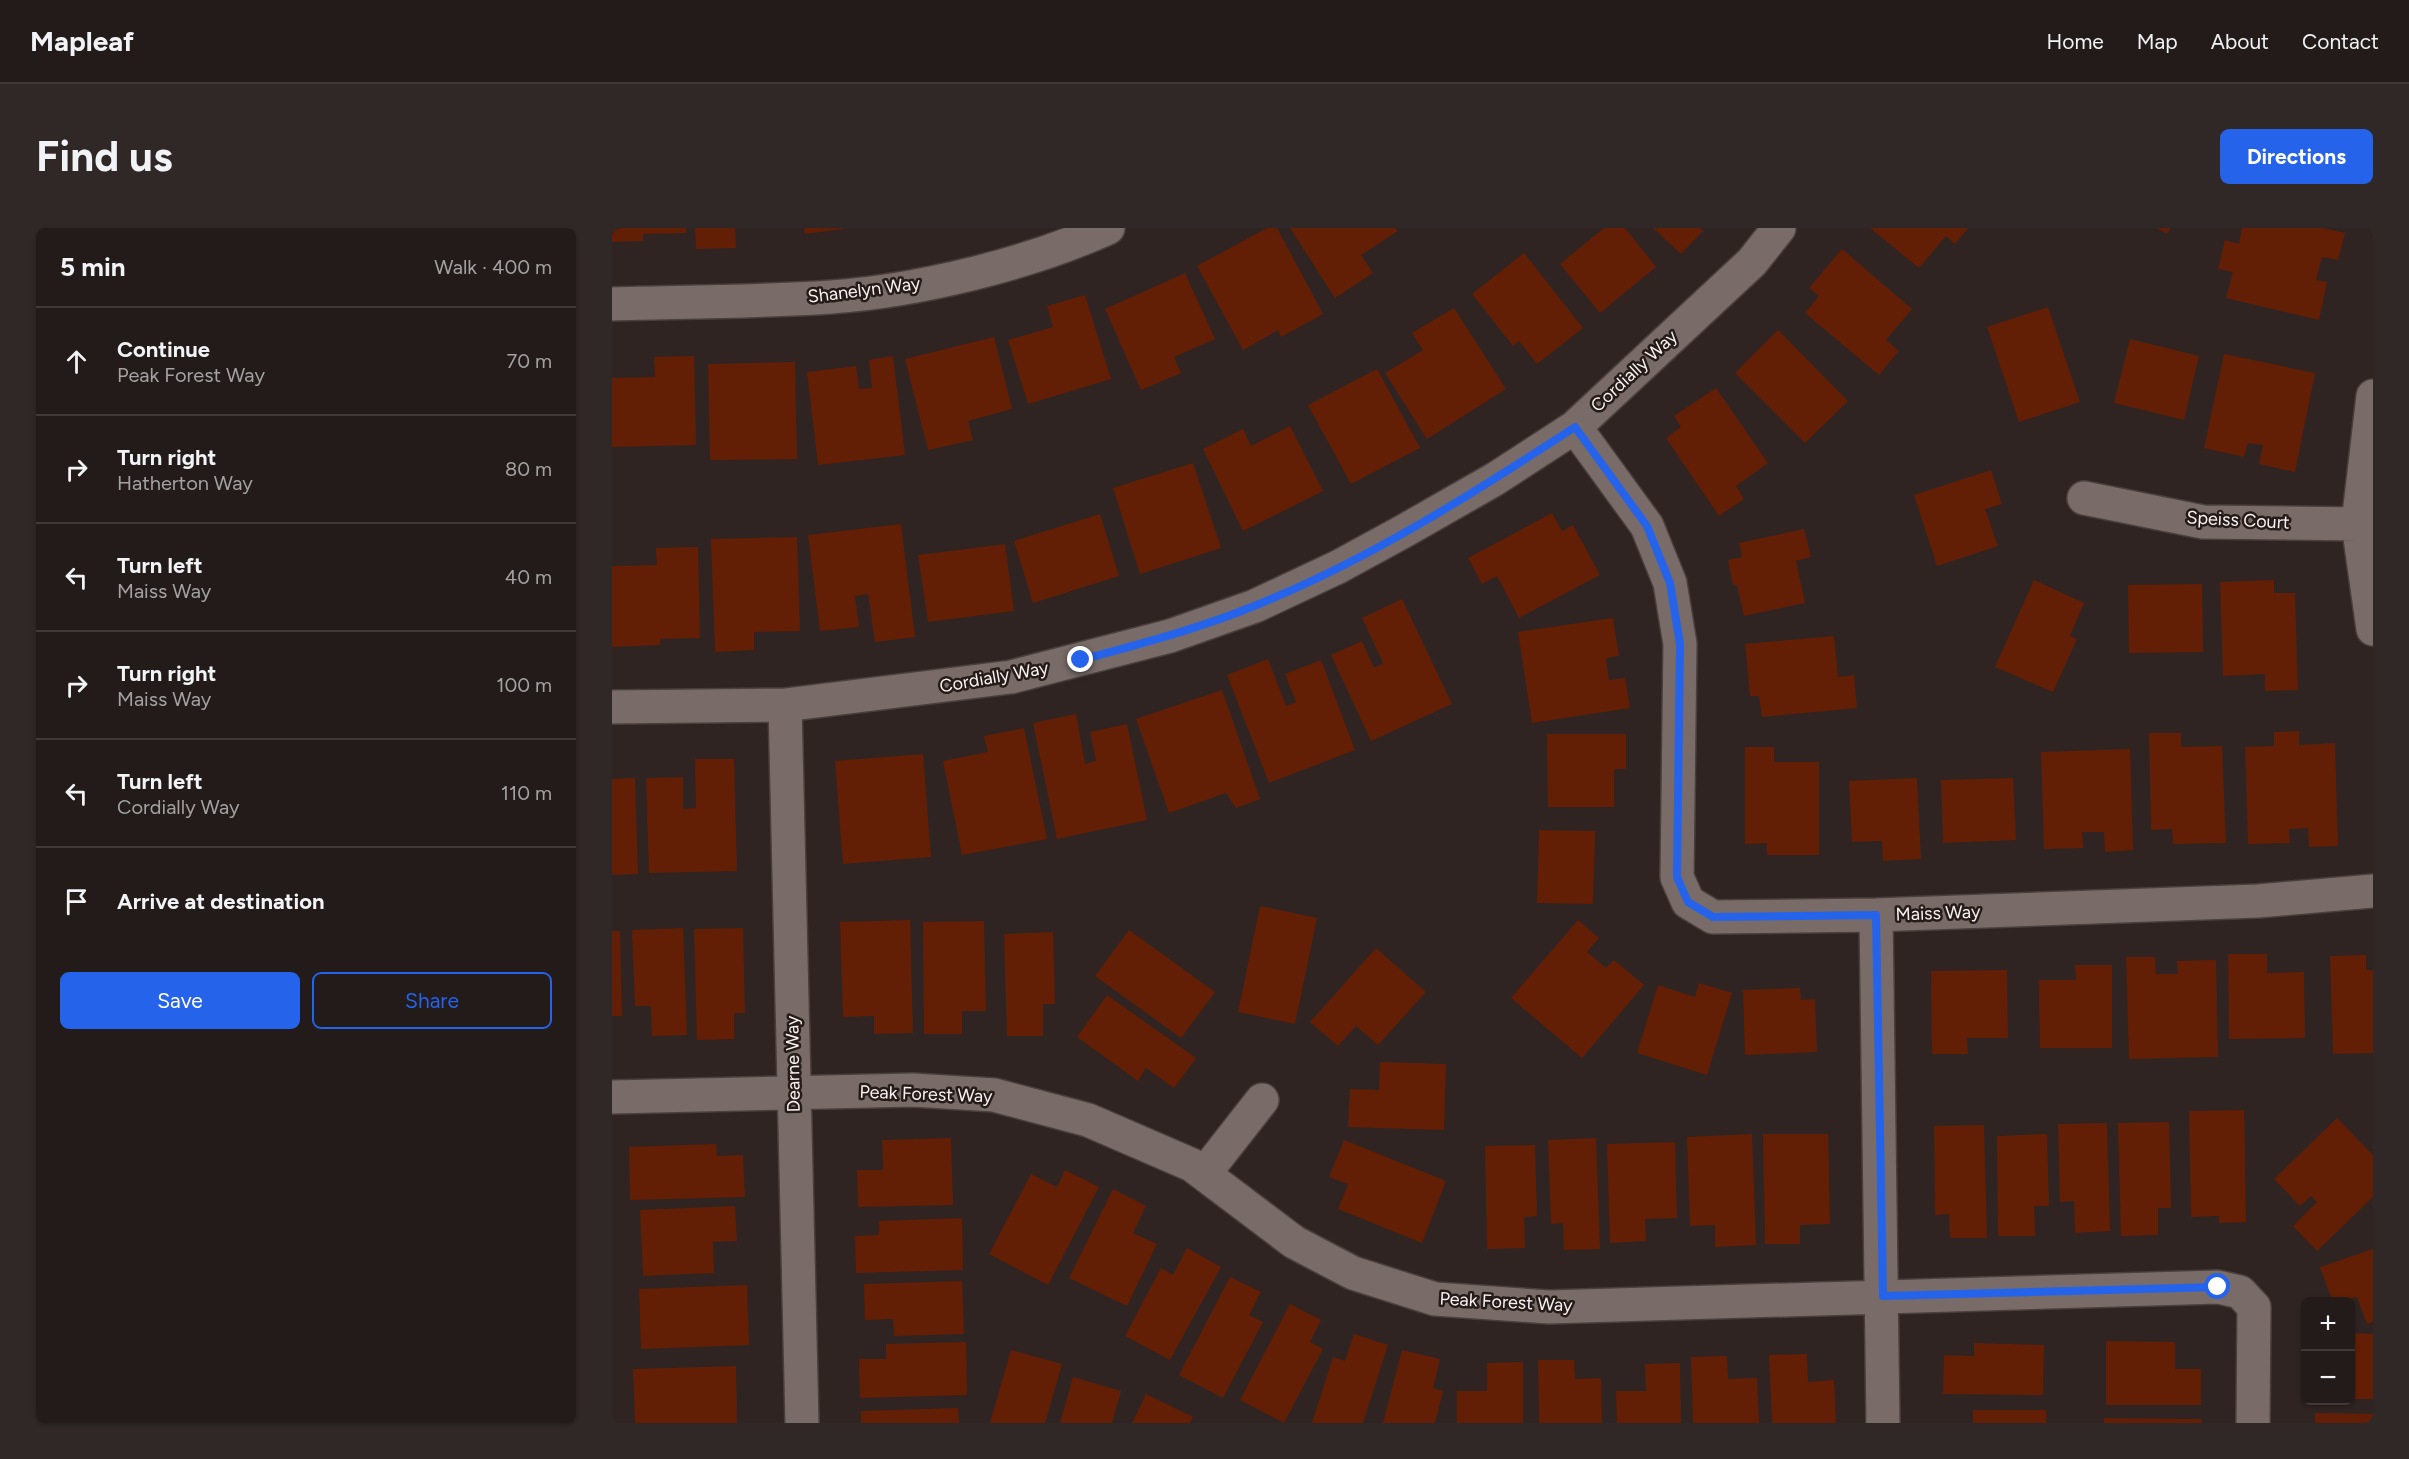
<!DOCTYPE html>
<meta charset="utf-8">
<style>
:root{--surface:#231b19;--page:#2f2826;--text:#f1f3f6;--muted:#a3a1a2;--line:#403938;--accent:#2563eb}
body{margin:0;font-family:Figtree,sans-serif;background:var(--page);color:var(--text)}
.controls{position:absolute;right:18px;bottom:18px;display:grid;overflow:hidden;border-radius:9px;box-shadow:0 2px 4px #0004}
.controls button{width:54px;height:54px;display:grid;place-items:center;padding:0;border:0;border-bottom:2px solid var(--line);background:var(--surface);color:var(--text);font:30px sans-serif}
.stop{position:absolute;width:18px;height:18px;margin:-14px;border:4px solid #2563eb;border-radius:50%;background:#fff}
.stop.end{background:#2563eb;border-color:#fff;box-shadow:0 2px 6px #0008}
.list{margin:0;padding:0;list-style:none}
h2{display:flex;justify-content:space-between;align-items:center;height:78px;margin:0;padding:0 24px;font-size:26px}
h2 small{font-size:20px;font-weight:400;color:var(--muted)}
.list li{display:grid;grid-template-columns:39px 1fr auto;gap:18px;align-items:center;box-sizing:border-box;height:108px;padding:0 24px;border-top:2px solid var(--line)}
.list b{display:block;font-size:22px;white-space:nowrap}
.list p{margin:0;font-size:20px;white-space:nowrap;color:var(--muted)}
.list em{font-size:20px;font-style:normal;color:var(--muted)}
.actions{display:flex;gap:12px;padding:18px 24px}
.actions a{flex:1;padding:14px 0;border:2px solid var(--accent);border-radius:9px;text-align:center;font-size:21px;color:var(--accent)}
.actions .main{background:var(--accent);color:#fff}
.icon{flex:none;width:33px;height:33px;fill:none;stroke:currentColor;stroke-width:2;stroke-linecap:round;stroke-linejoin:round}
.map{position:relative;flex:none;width:1761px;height:1195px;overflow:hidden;border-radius:9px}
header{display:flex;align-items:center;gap:36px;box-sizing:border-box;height:84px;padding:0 30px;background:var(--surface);border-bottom:2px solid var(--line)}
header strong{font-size:28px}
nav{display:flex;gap:33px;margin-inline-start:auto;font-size:21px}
.intro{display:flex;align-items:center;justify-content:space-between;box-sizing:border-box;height:144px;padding:0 36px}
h1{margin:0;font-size:42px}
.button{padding:15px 27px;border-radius:9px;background:var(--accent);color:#fff;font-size:21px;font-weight:700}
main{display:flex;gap:36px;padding:0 36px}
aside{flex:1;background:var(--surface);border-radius:9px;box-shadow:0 2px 4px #0004}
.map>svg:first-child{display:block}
.building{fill:#621f06}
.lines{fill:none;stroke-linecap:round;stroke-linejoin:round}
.street-casing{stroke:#493f3d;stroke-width:36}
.street{stroke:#796c68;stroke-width:33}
.route{stroke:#2563eb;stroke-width:8}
.labels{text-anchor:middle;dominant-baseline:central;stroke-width:5;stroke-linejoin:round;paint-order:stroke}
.street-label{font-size:18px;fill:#f9f2f0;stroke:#251b18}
</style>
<header>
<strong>Mapleaf</strong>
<nav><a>Home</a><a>Map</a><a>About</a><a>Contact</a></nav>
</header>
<div class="intro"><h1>Find us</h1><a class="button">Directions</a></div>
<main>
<aside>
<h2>5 min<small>Walk · 400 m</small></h2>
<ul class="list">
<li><svg class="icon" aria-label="ahead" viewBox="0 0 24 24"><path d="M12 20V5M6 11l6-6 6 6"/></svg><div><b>Continue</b><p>Peak Forest Way</p></div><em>70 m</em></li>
<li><svg class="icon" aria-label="right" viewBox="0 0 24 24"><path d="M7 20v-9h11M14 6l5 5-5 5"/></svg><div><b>Turn right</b><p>Hatherton Way</p></div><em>80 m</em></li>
<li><svg class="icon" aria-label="left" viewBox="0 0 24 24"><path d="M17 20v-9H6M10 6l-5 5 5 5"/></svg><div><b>Turn left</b><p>Maiss Way</p></div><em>40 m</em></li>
<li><svg class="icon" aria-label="right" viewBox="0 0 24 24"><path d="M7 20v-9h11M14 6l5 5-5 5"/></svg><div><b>Turn right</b><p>Maiss Way</p></div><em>100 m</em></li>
<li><svg class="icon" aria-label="left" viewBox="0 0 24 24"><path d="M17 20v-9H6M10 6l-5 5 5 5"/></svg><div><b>Turn left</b><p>Cordially Way</p></div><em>110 m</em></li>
<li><svg class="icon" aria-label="arrive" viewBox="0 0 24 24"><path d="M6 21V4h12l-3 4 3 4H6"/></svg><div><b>Arrive at destination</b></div></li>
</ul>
<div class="actions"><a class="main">Save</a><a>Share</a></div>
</aside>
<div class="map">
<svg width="1761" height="1195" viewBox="0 0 1761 1195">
<rect width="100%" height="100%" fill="#2f2421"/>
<path class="building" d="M0,0H74V5L31,6V13L0,14Z
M83,0H123L124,20L84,21Z
M192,0H231V1L193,6Z
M655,0H665L711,86L669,109L666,102L631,122L585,38Z
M678,0H783L786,3L749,27L761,45L723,70Z
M992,0H1013L1044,39L988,85L948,36Z
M1041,0H1088L1091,3L1069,26Z
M1258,0H1356L1343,16L1334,8L1307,40Z
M1545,0H1558L1555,6Z
M1630,0H1711L1733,5L1726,32L1710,29L1704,52L1715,54L1707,92L1614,70L1621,44L1606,41L1613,12L1627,16Z
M1230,21L1300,81L1274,112L1287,123L1267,147L1193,85L1207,68L1197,60Z
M912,25L971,100L925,136L907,113L901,118L860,66Z
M573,45L603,111L562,129L569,145L529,162L493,81Z
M473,67L499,151L416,176L396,112L441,99L435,78Z
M1436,79L1468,174L1407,194L1375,99Z
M842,80L894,161L815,211L773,145L811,122L800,105Z
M1166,102L1236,173L1193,215L1123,145Z
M382,109L400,181L356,193L361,212L316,222L293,131Z
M1518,111L1587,128L1572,192L1502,175Z
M1612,126L1703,145L1683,244L1647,236L1651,217L1636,215L1632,229L1592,220Z
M82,128L84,217L0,219V150L43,149L42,129Z
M281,128L293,227L206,237L195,144L244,138L247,161L260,160L257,132Z
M183,134L185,231L98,232L96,136Z
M765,141L808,220L739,256L696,177Z
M1104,160L1156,235L1124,258L1132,271L1107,288L1054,210L1069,199L1062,188Z
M678,198L711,263L631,303L591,221L631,201L639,218Z
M581,235L609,320L528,346L501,260Z
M1379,242L1390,276L1373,281L1386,318L1325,338L1302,267Z
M940,285L950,303L961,297L988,347L907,390L885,348L870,356L856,330Z
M488,286L507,348L421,375L402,313Z
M289,296L303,409L263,414L256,366L243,368L247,399L208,403L196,307Z
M1192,301L1199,329L1184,333L1193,375L1132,388L1125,357H1121L1116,332L1130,329L1127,315Z
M185,309L188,403L142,404V422L103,424L99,311Z
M393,316L402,383L316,394L306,327Z
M86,319L88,410L48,411V417L0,419V338L45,337L44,320Z
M1422,352L1472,375L1458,408L1465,411L1441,464L1383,439Z
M1662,352V365H1683L1686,462L1653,463V446L1611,448L1608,354Z
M1590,356L1591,424L1517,425L1516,357Z
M790,371L840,476L759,513L719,427L750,413L762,440L771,435L750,390Z
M1001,390L1007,428L994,430L997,452L1013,450L1018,480L920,495L906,404Z
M1222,408L1226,449L1242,447L1245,480L1150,489L1147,468H1138L1133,416Z
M656,431L674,478L684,474L673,446L709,432L743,522L657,555L615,447Z
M610,462L648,571L624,580L614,565L557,585L524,491Z
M464,486L473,536L484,533L478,504L515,496L535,592L445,611L421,495Z
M412,500L435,611L350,627L331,533L376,524L372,508Z
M1687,503V517L1723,515L1726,618L1697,619L1696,600L1677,601L1678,615L1636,616L1633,519L1662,518V504Z
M1537,505H1569V519L1610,518L1614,615L1561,616L1560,601L1539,602Z
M935,506H1014V541H1002V579H936Z
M1133,519H1162V534H1207V627H1155V615L1133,616Z
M1518,521L1521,622L1493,624L1492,604H1470L1471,620L1432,621L1429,524Z
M311,526L319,629L231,636L223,533Z
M83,531H122L125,643L37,645L34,550L71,549V581L84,580Z
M23,550L26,646L0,647V551Z
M1305,550L1309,631L1271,633L1270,613L1240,614L1237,553Z
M1401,550L1404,612L1331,615L1329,552Z
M927,602L983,603L981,676L925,675Z
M648,678L705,690L683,796L626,784Z
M298,692L301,805L262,806V788L231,789L228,694Z
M966,692L987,710L975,724L994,740L1002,732L1032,757L970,830L899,770Z
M372,693L374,783H350V806H312L311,694Z
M71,700L75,807L40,808L39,778H23L20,702Z
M131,700L133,785H122V811L85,812L82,701Z
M517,702L603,764L569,810L483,748Z
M0,703H8L10,788H0Z
M441,704L443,776H431V808H395L392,706Z
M764,720L814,764L766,817L744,798L726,818L698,794Z
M1616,726H1655V745L1692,744L1693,810L1617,811Z
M1754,727V742H1761V825L1721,826L1718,728Z
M1514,729H1543L1544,746H1566L1565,733L1604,732L1606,829L1517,831Z
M1463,737H1500V820H1428L1427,752H1464Z
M1395,742L1396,810H1355L1356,826H1320L1319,743Z
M1087,755L1120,765L1095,847L1025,825L1046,757L1083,769Z
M1188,760L1189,772L1203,771L1205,824L1133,827L1131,762Z
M495,767L584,830L562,860L534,840L526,853L465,809Z
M768,834L834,836L832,902L736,899L738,861L767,862Z
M1632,882L1634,994L1607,995V988L1579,989L1577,883Z
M1725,890L1761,927V969L1705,1023L1681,998L1705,974L1699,968L1688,978L1662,951Z
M1557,894L1559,980H1546V1007L1509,1008L1506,895Z
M1495,895L1498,1003L1463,1005L1462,973L1448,974L1446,896Z
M1372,897L1375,1010H1338L1337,986L1323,987L1322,898Z
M1140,906L1144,1017L1103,1019V997L1078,998L1075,909Z
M1151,906H1216L1218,996L1188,997V1016H1153Z
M1435,906L1437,978H1422L1423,1008H1386L1385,908Z
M339,910L341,977L246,979L245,942H271L270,912Z
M984,910L988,1021L952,1022L951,995L939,996L936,912Z
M732,912L834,953L810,1015L726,981L736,956L717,949Z
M1063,914L1065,990L1033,991L1034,1013L998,1015L995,916Z
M104,916L105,928L131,927L133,969L18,972L17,919Z
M923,917L925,988L912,989L913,1020L875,1021L873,918Z
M453,942L487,959L436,1057L377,1026L419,946L445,959Z
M501,961L534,978L521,1005L545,1016L515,1078L457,1050Z
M123,978L125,1013L101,1014L102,1045L31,1048L28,982Z
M350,990L351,1042L244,1045L243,1008L267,1007V993Z
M575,1020L609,1039L558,1132L513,1108L549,1040L561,1047Z
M1761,1021V1094L1755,1096L1745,1069L1721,1074L1708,1039Z
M618,1049L649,1064L637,1087L651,1094L611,1170L567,1147Z
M350,1053L352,1106L282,1108L281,1091L253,1092L252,1056Z
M135,1057L137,1117L29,1121L27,1061Z
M678,1076L709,1092L698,1114L711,1121L672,1195L628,1172Z
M1738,1105L1761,1106V1171H1738Z
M742,1106L776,1117L751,1195H700L721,1129L733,1133Z
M1494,1113L1563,1114V1141H1589V1177H1494Z
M354,1114L355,1167L248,1170L247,1131H274V1116Z
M1362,1115L1432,1117L1431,1167L1331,1166L1332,1127L1362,1128Z
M399,1122L450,1136L433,1195H378Z
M790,1122L828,1131L821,1160L831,1163L823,1195H771Z
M1195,1126L1196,1154L1222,1152L1224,1195H1160L1157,1127Z
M1115,1128L1116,1151L1145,1150L1147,1195H1081L1079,1129Z
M926,1132H962L963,1151L989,1150L990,1195H927Z
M911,1134V1195H845V1163H875V1135Z
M1068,1135L1069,1195H1005L1004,1163H1034L1033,1136Z
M124,1138L125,1195H23L21,1141Z
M461,1149L509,1163L500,1195H448Z
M534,1166L581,1189L578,1195H520Z
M346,1180L347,1195H249V1183Z
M1361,1182H1434V1195H1361Z
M1703,1185L1761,1186V1195H1703Z
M1492,1190L1590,1191V1195H1492Z"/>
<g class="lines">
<g class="street-casing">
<path id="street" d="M0,76C73,74 146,74 219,69C306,63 416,36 496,0
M1761,168L1746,296L1761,401
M963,199L1035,298L1058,355L1068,416L1065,649L1076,674L1101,689L1264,687L1646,673L1761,663
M1472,270L1591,294L1746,296
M173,477L190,1195
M0,479L173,477L399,449L558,408L643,378L726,339L792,303L883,251L963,199L1140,34L1167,0
M1264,687L1271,1195
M0,869L301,862L382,867L476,892L580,937L682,1014L741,1045L823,1071L937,1079L1606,1059L1628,1064L1642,1079L1641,1195
M592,946L650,872"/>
</g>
<use href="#street" class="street"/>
</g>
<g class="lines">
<path class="route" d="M469,432C527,416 586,401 642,378C755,333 862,265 963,199L1035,298L1058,355L1068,416L1065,649L1076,674L1101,689L1264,687L1271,1068L1606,1059"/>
</g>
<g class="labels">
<g class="street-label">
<text transform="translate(252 62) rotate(-7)">Shanelyn Way</text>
<text transform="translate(1022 143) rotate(-43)">Cordially Way</text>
<text transform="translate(1626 292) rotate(3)">Speiss Court</text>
<text transform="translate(382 449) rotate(-10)">Cordially Way</text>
<text transform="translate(1326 685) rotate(-2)">Maiss Way</text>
<text transform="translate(181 836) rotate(-91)">Dearne Way</text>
<text transform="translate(314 866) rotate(2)">Peak Forest Way</text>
<text transform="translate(894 1074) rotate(3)">Peak Forest Way</text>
</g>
</g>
</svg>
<div class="controls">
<button>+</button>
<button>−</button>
</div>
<div class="stop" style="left:1606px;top:1059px"></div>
<div class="stop end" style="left:469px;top:432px"></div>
</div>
</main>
